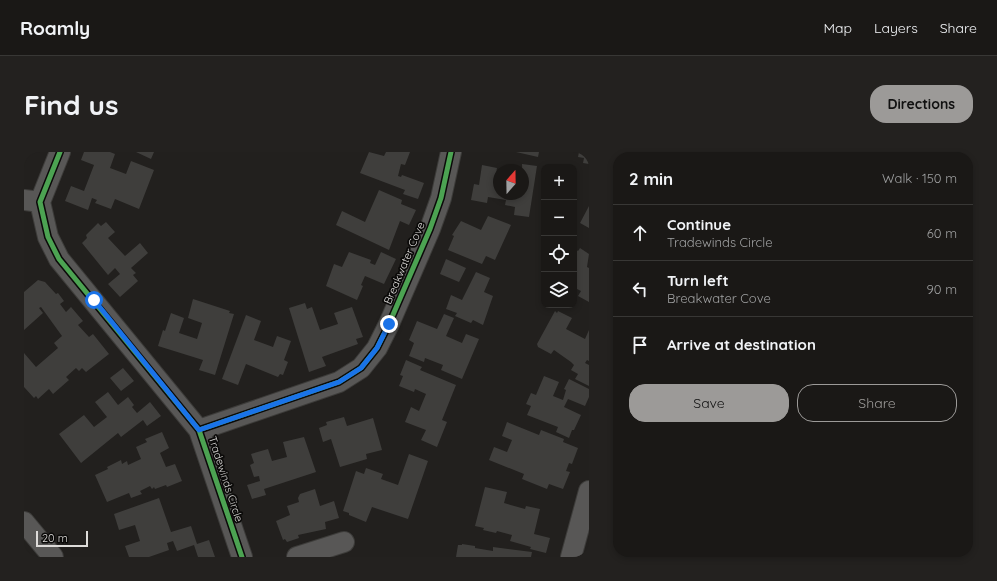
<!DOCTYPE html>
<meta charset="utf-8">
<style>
:root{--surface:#1a1816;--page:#23211f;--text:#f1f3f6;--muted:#9fa0a1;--line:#383735;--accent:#9c9a98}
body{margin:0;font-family:Quicksand,sans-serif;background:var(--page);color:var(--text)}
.controls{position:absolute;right:12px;top:12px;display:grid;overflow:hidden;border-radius:8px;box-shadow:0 2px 6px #0003}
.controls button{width:36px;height:36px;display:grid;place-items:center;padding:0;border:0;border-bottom:1px solid var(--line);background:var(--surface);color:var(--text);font:20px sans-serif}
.compass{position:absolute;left:469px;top:12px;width:36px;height:36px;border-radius:50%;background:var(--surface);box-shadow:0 2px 6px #0003;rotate:20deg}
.scale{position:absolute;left:12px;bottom:10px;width:52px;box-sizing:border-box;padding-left:4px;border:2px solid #dddbd9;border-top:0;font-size:11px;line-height:14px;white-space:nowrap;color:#dddbd9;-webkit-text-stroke:3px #0b0a09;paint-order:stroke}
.stop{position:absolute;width:12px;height:12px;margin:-9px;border:3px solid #1a73e8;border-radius:50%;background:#fff}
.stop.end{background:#1a73e8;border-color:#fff;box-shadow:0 1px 4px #0008}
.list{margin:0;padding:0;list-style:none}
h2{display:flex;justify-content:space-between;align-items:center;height:52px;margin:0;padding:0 16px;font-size:17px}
h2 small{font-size:13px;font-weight:400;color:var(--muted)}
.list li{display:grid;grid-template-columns:26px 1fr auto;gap:12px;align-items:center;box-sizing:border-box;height:56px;padding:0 16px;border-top:1px solid var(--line)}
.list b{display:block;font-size:15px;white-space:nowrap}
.list p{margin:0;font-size:13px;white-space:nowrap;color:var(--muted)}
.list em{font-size:13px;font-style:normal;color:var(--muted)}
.actions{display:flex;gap:8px;padding:12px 16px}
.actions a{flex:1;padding:9px 0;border:1px solid var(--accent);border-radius:16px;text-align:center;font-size:14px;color:var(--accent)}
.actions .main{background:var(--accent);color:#111}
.icon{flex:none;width:22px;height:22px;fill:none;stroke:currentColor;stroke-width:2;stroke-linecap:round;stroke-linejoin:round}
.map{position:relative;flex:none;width:565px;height:405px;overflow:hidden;border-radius:16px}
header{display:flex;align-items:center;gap:24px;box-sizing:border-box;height:56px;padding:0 20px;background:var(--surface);border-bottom:1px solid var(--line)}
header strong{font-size:19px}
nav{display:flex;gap:22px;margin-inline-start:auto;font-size:14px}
.intro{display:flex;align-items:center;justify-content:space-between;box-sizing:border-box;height:96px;padding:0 24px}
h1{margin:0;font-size:28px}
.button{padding:10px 18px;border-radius:16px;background:var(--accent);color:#111;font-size:14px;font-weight:700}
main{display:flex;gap:24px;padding:0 24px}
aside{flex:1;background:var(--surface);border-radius:16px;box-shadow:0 2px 6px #0003}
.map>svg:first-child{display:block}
.building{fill:#3f3e3c}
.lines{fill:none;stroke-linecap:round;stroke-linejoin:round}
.minor-casing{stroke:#3d3c3a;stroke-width:22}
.minor{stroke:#585756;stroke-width:20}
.cycleway-casing{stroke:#0b0a09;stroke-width:8}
.cycleway{stroke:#4ca352;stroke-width:5}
.route{stroke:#1a73e8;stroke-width:5}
.labels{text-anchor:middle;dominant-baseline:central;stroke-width:3.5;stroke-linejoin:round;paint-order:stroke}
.street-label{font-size:11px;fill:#dddbd9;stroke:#0b0a09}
</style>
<header>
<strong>Roamly</strong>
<nav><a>Map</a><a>Layers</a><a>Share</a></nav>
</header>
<div class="intro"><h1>Find us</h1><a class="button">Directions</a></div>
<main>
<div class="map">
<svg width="565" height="405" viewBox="0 0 565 405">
<rect width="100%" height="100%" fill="#22201e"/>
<path class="building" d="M60,0H86L91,2L86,16L102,22L107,9L130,18L115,57L91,47L87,57L71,51L73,48L68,46L64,58L41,49L47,34L60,39L70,13L57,8Z
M112,0H130L127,7Z
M345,0L360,4L362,0H386L381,13L377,12L374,24L377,25L378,23L400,31L394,47L379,42L381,38L336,21Z
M492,0H515L514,5Z
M555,0H565V12L559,11L560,6L554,5Z
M498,12L513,14L505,65L490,63L491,55L481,53L482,48L464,45L463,51L447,48L450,32L455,33L458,13L473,16L472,21L475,22V42H499Z
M355,38L378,48L377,52L392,58L385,73L376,69L365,98L312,73L318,59L341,70Z
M565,54V76L556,71Z
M464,64L487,73L471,108L462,104L458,112L424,98L430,84L428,83L437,69L457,78Z
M82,70L91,80L84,86L101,104L116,91L124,101L107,116L112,121L109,123L114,129L96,145L84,132L96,122L91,116L84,123L58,91L63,86L62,83L74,71L77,74Z
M556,96L565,102L563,115L565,116V150L554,144L557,139L551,136L550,138V100L551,97L554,99Z
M325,100L347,108L346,111L351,113L357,100L372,107L360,132L341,124L337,133L339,134L333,148L302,134L310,112L318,115Z
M422,107L442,116L435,130L416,122Z
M452,120L466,126L460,140L469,144L459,173L449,168L447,171L431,164L433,161L422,157L427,143L438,148Z
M14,128L21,130L32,142L34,141L40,149L36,152L42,160L47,155L59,169L54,173L65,185L69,182L85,202L62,220L58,216L55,219L52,216L42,225L45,228L29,242L25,237L14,247L12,244L10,246L0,235V201L12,215L34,196L30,191L38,184L17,155L15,156L19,161L0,178V140Z
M169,147L206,159L205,161L210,162L191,223L175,218L179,208L134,194L139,178L141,179L147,161L160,166L155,181L173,187L178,171L164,166Z
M281,151L283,157L288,155L296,178L314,172L310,161L328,155L339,185L332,187L334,192L298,205L302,214L285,220L265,156Z
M531,159L533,161L534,159L548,166L542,177L561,187L565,178V209L563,208L561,211L565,213V234L551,227L554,222L547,218L550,213L547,210L530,198L527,202L514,195L513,192Z
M420,162L430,166L422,184L438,191L442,182L455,187L438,227L417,218L419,213L401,206L400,210L385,204L390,191L385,188L393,169L413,177Z
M222,163L237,169L230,188L249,195L253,184L267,189L260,208L264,210L259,223L256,222L254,225L222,212L214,233L198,227Z
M382,208L398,215L396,218L432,233L418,268L423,270L413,295L397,288L402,278L381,270L387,255L395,259L402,242L391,237L390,240L375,234L379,224L376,223Z
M99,216L110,229L97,239L86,226Z
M520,224L535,230L529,244L539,248L542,238L540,237L545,227L565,237V245L561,254L544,247L540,255L557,263L550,278H548L545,286L532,280L534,275L503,263L507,254L502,252L507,241L512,243Z
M84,240L94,253L104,245L110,253L108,255L113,261L126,250L137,264L123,274L119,268L97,285L94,281L57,311L35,282L60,263L70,275L83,265L71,250Z
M320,265L323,274L349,266L358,298L342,302L343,307L316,315L307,287L299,290L295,276L303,273L302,270Z
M483,270L515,283L517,278L540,287L539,290L554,296L548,312L545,311L542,319L546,320L539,337L525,332L523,337L498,327L500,322L465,308L470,295L483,300L488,288L478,284Z
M138,280L145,296L136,301L142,315L151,312L158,329L143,335L142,333L131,337L130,335L128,337L126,334L116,339L118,342L107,346L105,341L83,350L71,323L84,317L83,315L97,308L98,312L103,309L104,313L117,307L112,295L123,290L121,287Z
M280,285L292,320L240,337L242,343L228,347L223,333L236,329L235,324L230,325L226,313L230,311L227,302L244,297L248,309L263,305L259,290Z
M385,302L404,309L384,367L348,355L342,370L325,363V361L319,359L332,319L340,322L342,316L359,322L357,327L374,333Z
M461,335L483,340L480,351L501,357L502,354L516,357L510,382L526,386L522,401L506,397L507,395L486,389L488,383L473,379L472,381L459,378L460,376L451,374Z
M291,337L296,354L310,349L315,366L301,370L302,377L274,383L275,386L263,390L261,387L259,388L252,369L266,363L263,354L275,350L274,346L276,342Z
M135,346L147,380L167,374L173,392L185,388L191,405H174L170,393L153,399L149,389L143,391L145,398L125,405H105L101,394L116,389L111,373L95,378L90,362Z
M438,392L451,394V396L469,399V395L508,400L507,405H432L434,393H438Z"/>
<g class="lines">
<g class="minor-casing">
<path id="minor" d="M36,0L16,50L24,85L35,107L175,278L218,405
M0,48L16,50
M175,278L315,230L337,216L353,196L365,172L406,77L417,46L427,0
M0,370L29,405
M273,405L320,390
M547,405L565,339"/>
</g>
<use href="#minor" class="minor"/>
<g class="cycleway-casing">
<path id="cycleway" d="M36,0L16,50L24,85L35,107L175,278L218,405
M175,278L315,230L337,216L353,196L365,172L406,77L417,46L427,0"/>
</g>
<use href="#cycleway" class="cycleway"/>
</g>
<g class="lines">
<path class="route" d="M70,148L175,278L315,230L337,216L353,196L365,172"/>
</g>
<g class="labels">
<g class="street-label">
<text transform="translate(380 111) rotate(-67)">Breakwater Cove</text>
<text transform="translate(202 327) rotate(72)">Tradewinds Circle</text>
</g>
</g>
</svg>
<div class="controls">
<button>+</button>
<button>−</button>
<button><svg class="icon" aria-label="locate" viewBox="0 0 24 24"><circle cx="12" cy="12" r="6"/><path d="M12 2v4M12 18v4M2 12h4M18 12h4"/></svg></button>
<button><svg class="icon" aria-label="layers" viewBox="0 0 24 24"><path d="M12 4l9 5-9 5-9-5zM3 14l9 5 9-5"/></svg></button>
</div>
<svg class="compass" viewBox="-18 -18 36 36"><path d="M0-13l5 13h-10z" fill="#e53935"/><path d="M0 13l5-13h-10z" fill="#9fa0a1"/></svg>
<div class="scale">20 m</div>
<div class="stop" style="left:70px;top:148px"></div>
<div class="stop end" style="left:365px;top:172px"></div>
</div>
<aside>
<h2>2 min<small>Walk · 150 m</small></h2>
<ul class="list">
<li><svg class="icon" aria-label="ahead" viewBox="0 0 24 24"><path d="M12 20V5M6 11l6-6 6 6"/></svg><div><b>Continue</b><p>Tradewinds Circle</p></div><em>60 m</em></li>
<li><svg class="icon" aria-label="left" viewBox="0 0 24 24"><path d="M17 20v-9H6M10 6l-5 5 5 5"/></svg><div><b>Turn left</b><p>Breakwater Cove</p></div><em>90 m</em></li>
<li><svg class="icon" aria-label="arrive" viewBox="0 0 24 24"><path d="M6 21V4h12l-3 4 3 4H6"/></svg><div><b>Arrive at destination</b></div></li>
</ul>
<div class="actions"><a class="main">Save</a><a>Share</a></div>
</aside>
</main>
